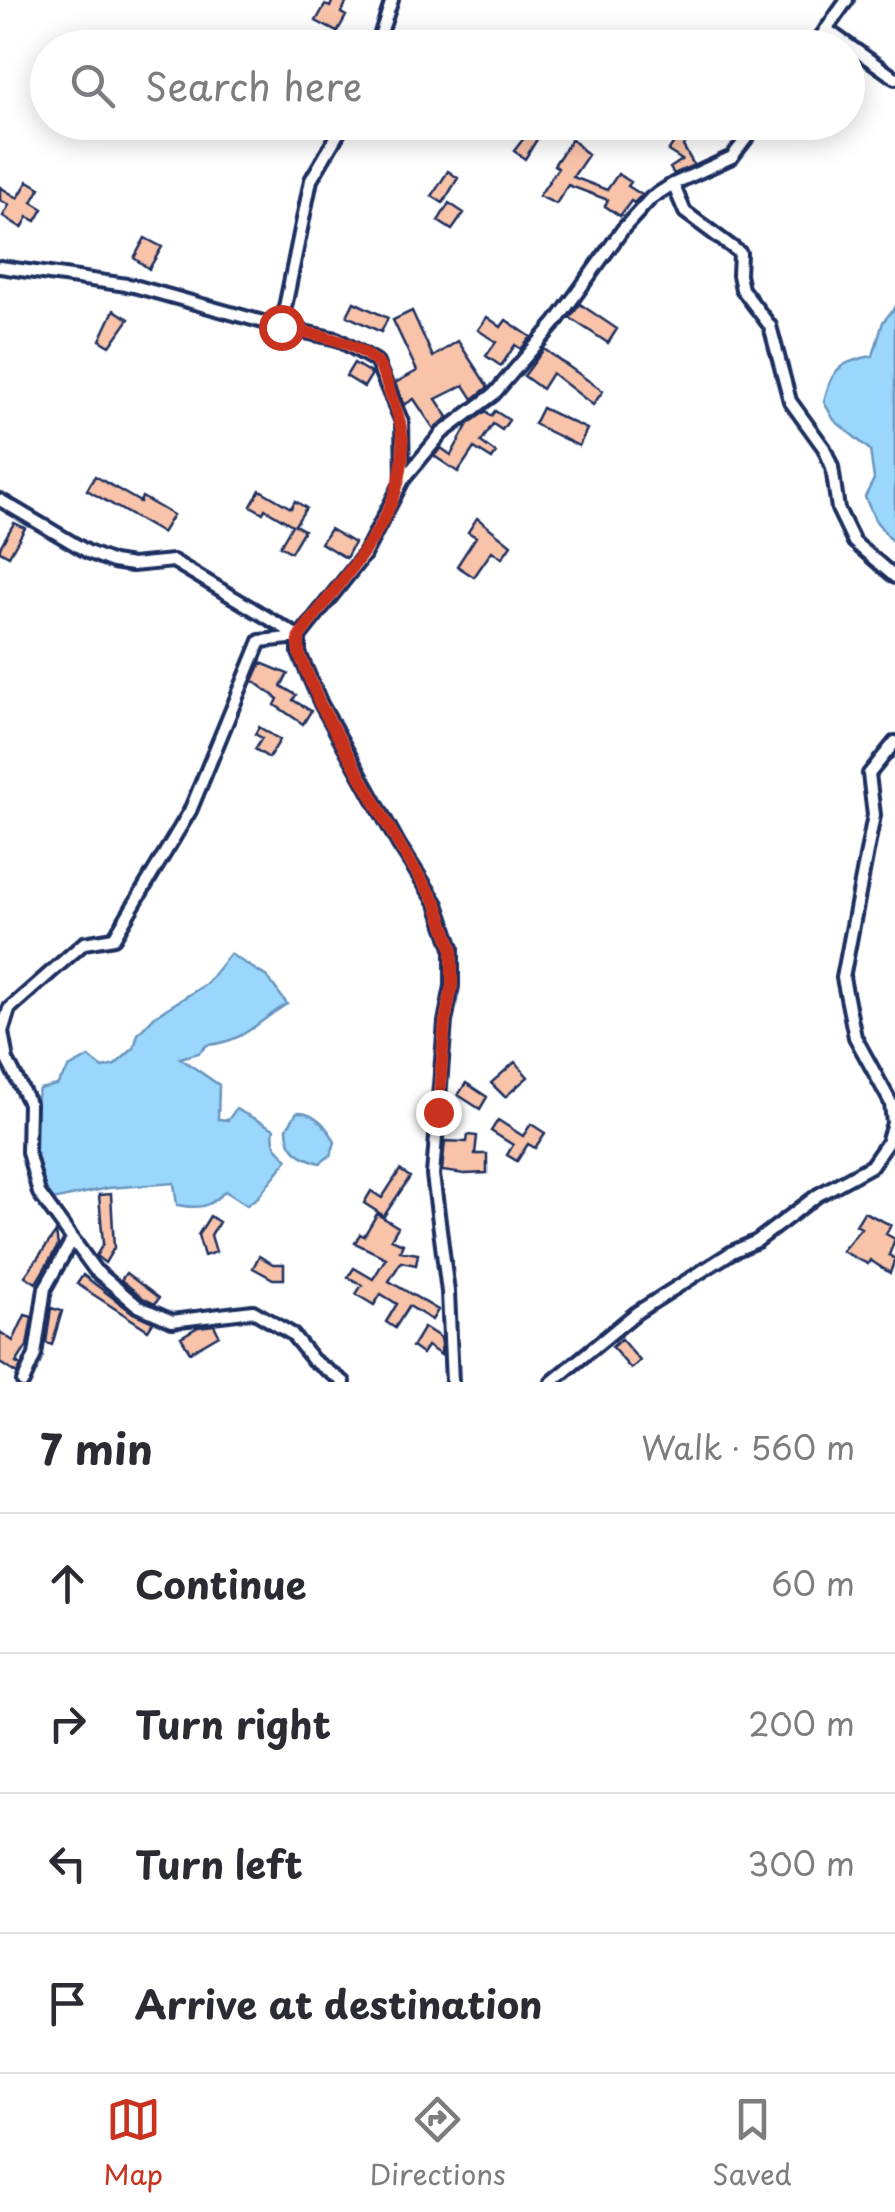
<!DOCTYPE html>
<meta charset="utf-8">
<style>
:root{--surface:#fff;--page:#f2f2f3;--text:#2b2b33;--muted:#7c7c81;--line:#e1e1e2;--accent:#c8321e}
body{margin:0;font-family:"Playpen Sans",sans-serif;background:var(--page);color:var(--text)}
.stop{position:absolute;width:30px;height:30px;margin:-22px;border:8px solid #c8321e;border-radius:50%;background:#fff}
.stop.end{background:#c8321e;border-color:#fff;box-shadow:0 2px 10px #0008}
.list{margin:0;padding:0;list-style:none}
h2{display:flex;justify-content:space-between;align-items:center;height:130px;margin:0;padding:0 40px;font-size:42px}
h2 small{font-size:32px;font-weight:400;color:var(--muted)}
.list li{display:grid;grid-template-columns:65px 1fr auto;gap:30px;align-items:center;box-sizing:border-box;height:140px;padding:0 40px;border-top:2px solid var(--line)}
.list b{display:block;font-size:38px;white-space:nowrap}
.list em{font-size:32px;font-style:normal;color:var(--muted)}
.icon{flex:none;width:55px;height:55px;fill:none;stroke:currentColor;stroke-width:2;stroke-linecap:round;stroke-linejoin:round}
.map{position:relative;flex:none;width:895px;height:1382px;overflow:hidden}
.search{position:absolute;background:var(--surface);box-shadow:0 5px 25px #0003;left:30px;right:30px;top:30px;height:110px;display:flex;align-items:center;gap:25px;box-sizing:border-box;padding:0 35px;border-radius:55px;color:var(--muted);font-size:38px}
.sheet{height:690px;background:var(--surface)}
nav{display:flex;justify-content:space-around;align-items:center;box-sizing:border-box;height:140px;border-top:2px solid var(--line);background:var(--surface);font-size:28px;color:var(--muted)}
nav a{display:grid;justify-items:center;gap:5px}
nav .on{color:var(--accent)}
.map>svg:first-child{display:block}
.water{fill:#9bd7fc;stroke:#6894bd;stroke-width:2.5}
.building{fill:#f8c3a9;stroke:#1b2f5e;stroke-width:2.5}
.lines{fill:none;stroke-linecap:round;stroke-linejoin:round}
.street-casing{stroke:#1b2f5e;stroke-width:18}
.street{stroke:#fff;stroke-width:10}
.route{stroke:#c8321e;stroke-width:12}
</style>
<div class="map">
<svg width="895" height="1382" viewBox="0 0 895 1382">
<rect width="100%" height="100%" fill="#fff"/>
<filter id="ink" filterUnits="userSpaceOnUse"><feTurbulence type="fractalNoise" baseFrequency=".01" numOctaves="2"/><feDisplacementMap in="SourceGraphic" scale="20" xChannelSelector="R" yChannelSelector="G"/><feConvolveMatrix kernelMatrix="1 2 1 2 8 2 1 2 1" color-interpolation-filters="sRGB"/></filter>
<g filter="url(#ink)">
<path class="water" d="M895,307V545L875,520L865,497L874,479L870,450L834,420L824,402C831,369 841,361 873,356L883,322Z
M230,954L267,977L287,1004C257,1022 244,1042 207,1045L199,1053L180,1058L219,1085L218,1119L228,1120L236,1109L274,1129C271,1144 277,1150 288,1159L258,1197L247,1205L225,1191C209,1208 199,1209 177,1205L174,1183L108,1188L53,1200L47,1196C33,1163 28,1124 39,1089L57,1085L69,1068L89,1057L103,1068L115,1065L134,1048L138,1034L155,1016L206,984Z
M297,1112C314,1111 328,1127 335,1142L331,1155L320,1163C300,1157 287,1150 287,1128Z"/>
<path class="building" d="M333,0H348L341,13L346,16L337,32L316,21L325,5L330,7Z
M534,125L542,131L525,159L514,151Z
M677,138L685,143L683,146L694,165L674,174L670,168L682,160L668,151Z
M572,139L588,155L573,177L607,190L618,174L631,182L628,186L642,195L634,203L631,201L620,216L605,206L608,200L568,185L556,204L539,196L558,168L554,165Z
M448,171L458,178L443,203L432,196Z
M28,181L40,188L32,202L43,209L36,221L28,217L22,228L3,216L9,205L0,200V187L18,198Z
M449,203L464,213L452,230L438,221Z
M145,238L162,247L149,269L134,258Z
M354,302L388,318L381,332L347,316Z
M580,304L617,329L608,343L570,318Z
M114,310L129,319L110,346L100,340Z
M412,311L433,357L458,341L488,387L473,399L464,385L436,399L448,417L434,429L414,399L404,405L395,383L417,371L393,320Z
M487,317L501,327L506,320L531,337L521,349L515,345L501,366L486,356L496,342L478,330Z
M544,349L603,391L593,405L552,373L542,389L524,376Z
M354,363L372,374L364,387L346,376Z
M542,408L587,429L579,446L534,424Z
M486,411L491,416L495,411L509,420L502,430L493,424L481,442L496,453L492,459L474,448L458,472L434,456L441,448L451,455L468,424Z
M95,476L140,502L142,497L173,515L162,533L87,490Z
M260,490L291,508L295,501L306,508L295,525L304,530L291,552L280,546L292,525L265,509L263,513L251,506Z
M477,518L511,545L502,558L492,551L474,577L457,566L476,537L468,532Z
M14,523L25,528L9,556L0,551V547Z
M330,529L354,543L346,558L321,543Z
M261,663L288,674L281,686L296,695L293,700L311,711L303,724L275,705L278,699L253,681Z
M259,727L280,740L269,758L255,749L262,738L255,734Z
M515,1062L528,1077L505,1097L491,1083Z
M466,1083L487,1097L480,1109L458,1095Z
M498,1120L523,1136L531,1124L545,1133L535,1148L528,1144L517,1161L507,1155L513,1145L491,1131Z
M468,1135L477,1136L475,1154H487V1173L465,1174L442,1171L445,1141L467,1142Z
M400,1170L410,1177L384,1216L364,1203L371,1191L382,1198Z
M111,1194L114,1248L105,1263L96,1256L103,1244L99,1195Z
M864,1212L891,1225L886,1234L895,1239L889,1255L895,1259L890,1273L870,1260L868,1264L842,1251L861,1228L856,1225Z
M377,1214L398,1227L391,1239L403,1244L400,1251L418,1254L416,1265L401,1262L389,1281L438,1310L432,1320L409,1306L395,1328L386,1322L397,1304L381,1294L374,1305L356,1294L362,1285L348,1277L354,1268L373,1279L386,1258L355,1243L360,1234L364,1236Z
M210,1216L219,1222L211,1235L216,1252L204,1256L198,1235Z
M56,1232L58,1246L36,1283L25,1276Z
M259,1256L273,1264H284V1279H273L253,1268Z
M126,1273L159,1298L155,1304L143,1298L121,1280Z
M83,1275L133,1313L153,1322L148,1330L77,1284Z
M51,1308L62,1311L52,1345L46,1343Z
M25,1315L32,1317L27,1346L16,1363L21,1366L17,1374L0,1363V1332L13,1341Z
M214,1325L219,1335L190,1352L181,1337L198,1327Z
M424,1327L441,1338V1355L427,1346L422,1354L412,1347Z
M621,1339L640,1361L631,1369L612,1347Z"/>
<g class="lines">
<g class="street-casing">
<path id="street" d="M826,29L895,78
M376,48L392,0
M813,48L847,0
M673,184L685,212L740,253L739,275L742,289L770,326L790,401L824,448L832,467L838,509L854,542L895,577
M0,267L134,286L281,327L337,339L376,361L402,422L403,480
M281,327L311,180L345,122
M0,500L88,552L113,562L132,565L173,561L298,636
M299,637L260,641L190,811L114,938L84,943L9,1009L2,1032L7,1060L29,1103L28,1152L39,1193L95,1270L138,1306L172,1321L253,1311L292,1334L313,1360L344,1382
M23,1382L35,1355L45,1288L72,1240
M452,1382L448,1292L433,1175L445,1022L452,986V948L437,904L399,845L321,704L299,653V637L364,555L403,480L442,433L494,394L556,322L623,229L651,198L673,184L732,157L759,122
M552,1382L636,1313L732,1252L757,1241L818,1195L871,1166L887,1143L893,1123L891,1103L855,1037L843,978L874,815L869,774L895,742"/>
</g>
<use href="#street" class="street"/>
</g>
</g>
<g class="lines" filter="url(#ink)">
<path class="route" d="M281,327C312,334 348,338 374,360C384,368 388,389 393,401C432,493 348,568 299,637V653L320,704L399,845L437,904L452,948V986L445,1022L438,1112"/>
</g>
</svg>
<div class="stop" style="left:281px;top:327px"></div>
<div class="stop end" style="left:438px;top:1112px"></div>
<div class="search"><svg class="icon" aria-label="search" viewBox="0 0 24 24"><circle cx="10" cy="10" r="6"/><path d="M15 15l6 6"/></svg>Search here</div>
</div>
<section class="sheet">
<h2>7 min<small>Walk · 560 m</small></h2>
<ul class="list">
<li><svg class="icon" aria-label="ahead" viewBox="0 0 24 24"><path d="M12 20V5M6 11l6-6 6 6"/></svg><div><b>Continue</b></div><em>60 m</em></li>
<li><svg class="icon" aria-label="right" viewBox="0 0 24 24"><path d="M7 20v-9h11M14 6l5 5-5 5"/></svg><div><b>Turn right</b></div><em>200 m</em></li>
<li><svg class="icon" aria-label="left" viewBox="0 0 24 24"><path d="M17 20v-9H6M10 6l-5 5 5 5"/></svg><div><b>Turn left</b></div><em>300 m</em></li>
<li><svg class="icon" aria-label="arrive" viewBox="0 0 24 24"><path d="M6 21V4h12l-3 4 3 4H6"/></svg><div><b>Arrive at destination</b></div></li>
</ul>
</section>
<nav>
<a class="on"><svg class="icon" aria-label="map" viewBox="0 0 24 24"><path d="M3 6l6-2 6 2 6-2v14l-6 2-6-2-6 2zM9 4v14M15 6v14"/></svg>Map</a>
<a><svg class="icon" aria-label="directions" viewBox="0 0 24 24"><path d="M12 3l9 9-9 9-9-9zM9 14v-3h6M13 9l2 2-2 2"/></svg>Directions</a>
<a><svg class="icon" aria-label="saved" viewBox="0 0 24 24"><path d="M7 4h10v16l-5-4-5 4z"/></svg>Saved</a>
</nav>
